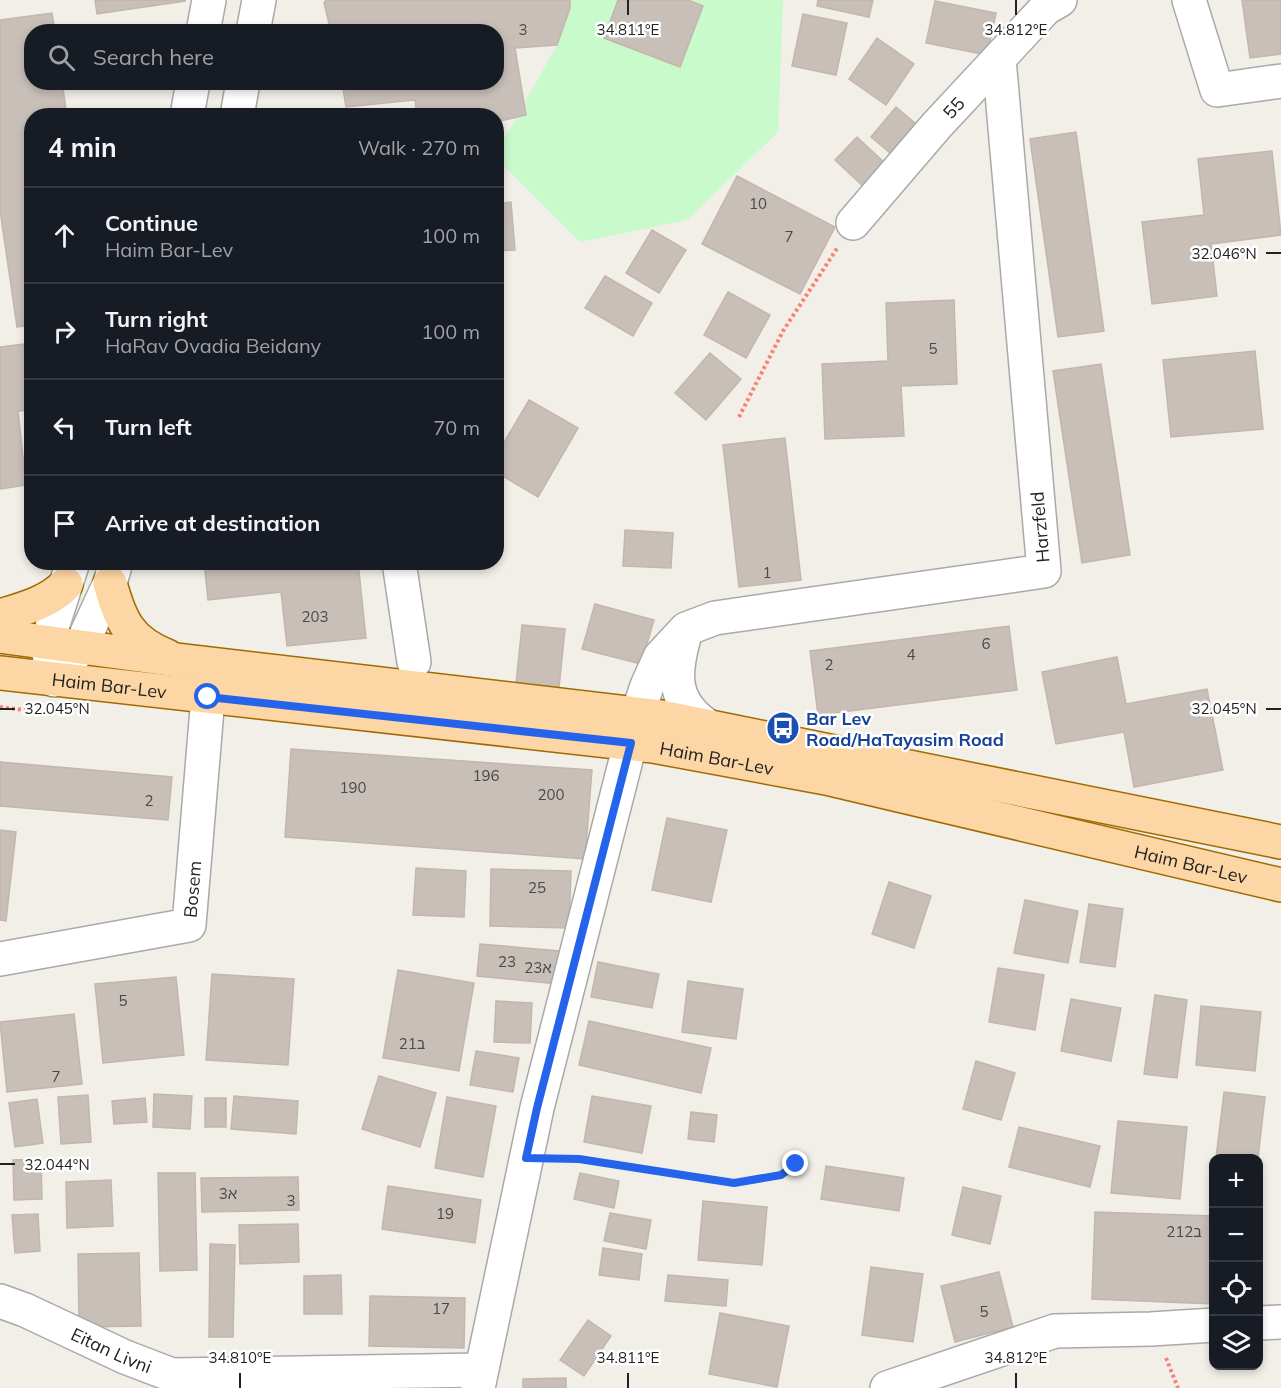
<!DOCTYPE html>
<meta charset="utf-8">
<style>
:root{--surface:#171b24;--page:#20242c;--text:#f1f3f6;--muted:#9ea1a6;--line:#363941}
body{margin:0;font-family:Mulish,"Noto Sans Hebrew",sans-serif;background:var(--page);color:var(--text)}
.controls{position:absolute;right:18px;bottom:18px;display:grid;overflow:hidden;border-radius:12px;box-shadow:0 3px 9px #0003}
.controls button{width:54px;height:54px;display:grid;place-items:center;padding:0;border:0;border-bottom:2px solid var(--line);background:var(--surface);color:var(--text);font:30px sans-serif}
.stop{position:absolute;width:18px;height:18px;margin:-14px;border:4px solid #2563eb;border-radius:50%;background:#fff}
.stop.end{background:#2563eb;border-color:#fff;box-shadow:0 2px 6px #0008}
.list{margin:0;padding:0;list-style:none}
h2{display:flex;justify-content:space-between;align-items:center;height:78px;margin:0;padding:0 24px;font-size:26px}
h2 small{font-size:20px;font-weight:400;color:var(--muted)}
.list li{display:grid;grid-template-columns:39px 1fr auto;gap:18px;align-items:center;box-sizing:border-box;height:96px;padding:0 24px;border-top:2px solid var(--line)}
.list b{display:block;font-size:22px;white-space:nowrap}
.list p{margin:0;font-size:20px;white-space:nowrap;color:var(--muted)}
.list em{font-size:20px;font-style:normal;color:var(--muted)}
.icon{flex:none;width:33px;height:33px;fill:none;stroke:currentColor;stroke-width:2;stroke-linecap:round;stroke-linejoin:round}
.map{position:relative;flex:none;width:1281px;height:1388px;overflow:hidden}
.search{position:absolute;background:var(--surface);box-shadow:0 3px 9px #0003;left:24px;top:24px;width:480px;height:66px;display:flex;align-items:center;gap:15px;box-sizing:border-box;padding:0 21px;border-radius:24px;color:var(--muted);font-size:22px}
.panel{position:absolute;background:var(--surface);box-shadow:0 3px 9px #0003;left:24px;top:108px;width:480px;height:462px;border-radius:24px}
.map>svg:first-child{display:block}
.park{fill:#c8facc}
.building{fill:#c7bfb8;stroke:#c4b6ab;stroke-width:1.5}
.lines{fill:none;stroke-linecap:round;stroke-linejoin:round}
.minor-casing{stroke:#a9a9a9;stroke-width:36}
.major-casing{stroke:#a06b00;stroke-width:36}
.path{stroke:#fa8072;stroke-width:4;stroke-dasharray:3 3;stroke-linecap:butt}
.minor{stroke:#fff;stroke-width:33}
.major{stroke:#fcd6a4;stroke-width:33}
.route{stroke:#2563eb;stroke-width:8}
.ticks{fill:none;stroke:#222;stroke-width:2}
.labels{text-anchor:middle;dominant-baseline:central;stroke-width:5;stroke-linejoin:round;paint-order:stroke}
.number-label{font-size:15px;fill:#4b4948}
.street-label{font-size:18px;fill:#222;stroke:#fff}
.transit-label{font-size:18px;font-weight:bold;fill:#164399;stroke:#fff;text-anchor:start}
.ticks-label{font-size:15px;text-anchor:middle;fill:#222;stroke:#fff;stroke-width:5;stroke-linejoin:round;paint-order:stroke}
</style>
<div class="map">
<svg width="1281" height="1388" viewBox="0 0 1281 1388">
<rect width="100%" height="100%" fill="#f2efe9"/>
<path class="park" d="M561,0H783L778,132L687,220L580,242L497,159V152L557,45Z"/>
<path class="building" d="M95,0H185V1L97,14Z
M326,0H570V8L557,45L515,48L526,115L496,122V116H417L415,100L346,107L342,82H496V32H331L324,3Z
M618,0H688L703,6L680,67L604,38Z
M818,0H873L869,17L817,6Z
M1242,0H1281V54L1250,58Z
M935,1L996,13L987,55L926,43Z
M52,13L55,32H32V82H62L67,116H32V325L17,327L0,210V20Z
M803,14L847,23L836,75L792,66Z
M877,38L914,64L886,105L849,79Z
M896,107L921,128L896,158L871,137Z
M1076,132L1104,331L1058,337L1030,139Z
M857,137L888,166L866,189L835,160Z
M1272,151L1281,235L1211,244L1217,296L1152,304L1142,222L1204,215L1198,159Z
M737,176L835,227L800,294L702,244Z
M511,202L515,250L496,251V204Z
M652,230L686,250L659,293L626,273Z
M605,276L652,303L633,336L585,308Z
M728,292L770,315L746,358L704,335Z
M954,300L957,384L901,386L904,436L825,439L822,364L888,361L886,303Z
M32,343V410L18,411L26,485L0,489V347Z
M1255,351L1263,429L1171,437L1163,360Z
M710,353L741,379L706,420L675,393Z
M1101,364L1130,555L1082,563L1053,371Z
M529,400L578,428L538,497L496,472V456Z
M785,438L801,580L739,587L723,445Z
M625,530L673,533L671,568L623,566Z
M204,562H358L366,638L287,646L281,592L208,600Z
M595,604L654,620L641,664L582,649Z
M522,625L565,629L559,688L516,684Z
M1009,626L1017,690L818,715L810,651Z
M1117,657L1126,704L1207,689L1223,770L1134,787L1124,732L1056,744L1042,672Z
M291,749L592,770L585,859L285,837Z
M0,762L172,777L168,820L0,806Z
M667,818L727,830L711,902L652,890Z
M0,830L16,832L6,921L0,920Z
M416,868L466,871L464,917L413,915Z
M491,869L571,871L569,928L490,926Z
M889,882L931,896L914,948L872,934Z
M1025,900L1078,911L1068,963L1014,953Z
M1089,904L1123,909L1115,967L1080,962Z
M480,944L560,951L557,984L477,976Z
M598,962L659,974L652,1008L591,997Z
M998,968L1044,975L1035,1030L989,1022Z
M398,970L474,983L459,1071L383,1058Z
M212,974L294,979L288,1065L206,1060Z
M176,977L184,1055L103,1063L95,984Z
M688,981L743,989L736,1039L682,1032Z
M1155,995L1187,1000L1177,1078L1144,1074Z
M1071,999L1121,1008L1111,1061L1061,1051Z
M496,1001L532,1003L530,1043L494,1042Z
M1201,1006L1261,1012L1255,1071L1196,1065Z
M74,1014L82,1084L7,1092L0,1022Z
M589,1021L711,1048L701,1093L579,1065Z
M476,1051L519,1058L513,1092L470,1085Z
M976,1061L1015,1073L1001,1120L963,1109Z
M379,1076L436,1093L420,1147L362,1129Z
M1224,1092L1265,1097L1258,1158H1216Z
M154,1094L192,1096L190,1129L153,1127Z
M88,1095L91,1142L61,1144L58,1097Z
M234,1096L298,1101L296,1134L231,1129Z
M592,1096L651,1106L642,1153L584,1142Z
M447,1097L496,1106L483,1177L435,1168Z
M145,1098L147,1122L114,1124L112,1101Z
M205,1098H226V1127H205Z
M37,1099L43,1143L15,1147L9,1103Z
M691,1112L717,1115L714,1142L688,1139Z
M1118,1121L1187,1127L1180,1199L1111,1193Z
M1019,1127L1100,1146L1090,1187L1009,1167Z
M41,1159L42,1199L14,1200L13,1160Z
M826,1166L904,1178L899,1211L821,1199Z
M158,1173H195L197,1270L160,1271Z
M580,1173L619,1181L614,1208L574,1199Z
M298,1177L299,1210L202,1212L201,1178Z
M111,1180L113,1226L67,1228L66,1182Z
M388,1186L481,1200L475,1243L382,1229Z
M963,1187L1001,1196L990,1244L952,1235Z
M703,1201L767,1207L762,1265L698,1260Z
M1095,1212L1214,1216V1304L1092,1299Z
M610,1213L651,1220L646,1249L604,1241Z
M38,1214L40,1251L15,1253L12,1215Z
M298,1224L299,1262L240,1264L239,1225Z
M210,1244L235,1245L233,1337H209Z
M603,1248L642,1254L639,1280L599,1275Z
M139,1253L141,1326L79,1327L78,1254Z
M871,1267L923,1274L913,1342L862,1335Z
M999,1272L1013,1327L955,1342L941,1286Z
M341,1275L342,1314H304V1276Z
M668,1275L728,1280L726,1306L665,1301Z
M370,1296L465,1298L464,1348L369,1346Z
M720,1313L789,1326L777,1387L709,1374Z
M588,1320L611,1336L584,1376L560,1360Z
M566,1378V1388H523V1379Z"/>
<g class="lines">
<g class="minor-casing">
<g id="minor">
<path d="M1189,0L1217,90L1281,81"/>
<path d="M203,32L209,0"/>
<path d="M253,32L259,0"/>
<path d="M187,116L193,82"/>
<path d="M237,116L243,82"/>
<path id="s1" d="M853,223L937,125L1046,8L1060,0"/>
<path d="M399,562L414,662"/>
<path d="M686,630C675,668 669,699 705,724"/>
<path d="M52,670L47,643L73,562"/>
<path d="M54,680L80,648L110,583L116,562"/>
<path id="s2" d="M0,959L189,925L208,697"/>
<path id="s3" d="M0,1301L25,1310L125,1357L172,1375L481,1370"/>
<path d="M1258,1323L1281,1322"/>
<path d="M478,1388L537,1108L638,713L647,686L660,657L686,629L715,618L1044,571L999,59"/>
<path d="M887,1388L1055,1331L1151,1329L1214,1325"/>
</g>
</g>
<g class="major-casing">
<g id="major">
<path d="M110,583C120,620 129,641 167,656"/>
<path d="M0,616C23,609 50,602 66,584"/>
<path d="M0,636L177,660L661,717L1281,842"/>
<path id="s4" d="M0,673L653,746L826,778L1281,885"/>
</g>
</g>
<path class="path" d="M739,417L783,331L838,247
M0,707L48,713L49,707
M557,1158L579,1159L734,1183L781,1175L796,1164
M1166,1358L1178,1388"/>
<use href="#minor" class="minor"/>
<use href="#major" class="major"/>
</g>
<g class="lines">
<path class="route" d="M208,697L631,743L537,1108L526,1158L579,1159L734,1183L781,1175L796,1164"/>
</g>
<path class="ticks" d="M628,0V15M1016,0V15M1266,253H1281M0,709H15M1266,709H1281M0,1164H15M240,1373V1388M628,1373V1388M1016,1373V1388"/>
<defs>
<g id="bus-disc" transform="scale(1.725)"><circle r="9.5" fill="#1a4fb4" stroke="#fff"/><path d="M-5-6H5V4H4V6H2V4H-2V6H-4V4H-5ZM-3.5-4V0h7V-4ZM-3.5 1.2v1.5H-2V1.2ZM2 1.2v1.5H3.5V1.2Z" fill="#fff"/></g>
</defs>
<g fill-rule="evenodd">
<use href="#bus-disc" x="783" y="728"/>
</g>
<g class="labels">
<g class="number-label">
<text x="523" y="29">3</text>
<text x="758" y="203">10</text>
<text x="789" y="236">7</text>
<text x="933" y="348">5</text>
<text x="767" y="572">1</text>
<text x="315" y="616">203</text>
<text x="986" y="643">6</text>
<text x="911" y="654">4</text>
<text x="829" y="664">2</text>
<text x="486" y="775">196</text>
<text x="353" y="787">190</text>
<text x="551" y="794">200</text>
<text x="149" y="800">2</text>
<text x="537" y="887">25</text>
<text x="507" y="961">23</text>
<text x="538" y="967">23א</text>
<text x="123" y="1000">5</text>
<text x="412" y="1043">21ב</text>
<text x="56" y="1076">7</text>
<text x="228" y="1193">3א</text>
<text x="291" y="1200">3</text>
<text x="445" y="1213">19</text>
<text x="1184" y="1231">212ב</text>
<text x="441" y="1308">17</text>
<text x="984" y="1311">5</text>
</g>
<g class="street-label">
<text stroke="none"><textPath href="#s1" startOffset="153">55</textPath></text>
<text transform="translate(1040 527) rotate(-95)">Harzfeld</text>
<text stroke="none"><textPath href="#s4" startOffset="110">Haim Bar-Lev</textPath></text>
<text stroke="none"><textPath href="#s4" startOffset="722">Haim Bar-Lev</textPath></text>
<text stroke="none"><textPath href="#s4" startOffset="1208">Haim Bar-Lev</textPath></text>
<text stroke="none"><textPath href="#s2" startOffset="228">Bosem</textPath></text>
<text stroke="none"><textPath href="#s3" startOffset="122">Eitan Livni</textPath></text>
</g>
<g class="transit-label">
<text x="806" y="718">Bar Lev<tspan x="806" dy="21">Road/HaTayasim Road</tspan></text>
</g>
</g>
<g class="ticks-label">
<text x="628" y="35">34.811°E</text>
<text x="1016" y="35">34.812°E</text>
<text x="1224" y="259">32.046°N</text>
<text x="57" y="714">32.045°N</text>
<text x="1224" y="714">32.045°N</text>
<text x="57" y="1170">32.044°N</text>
<text x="240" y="1363">34.810°E</text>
<text x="628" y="1363">34.811°E</text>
<text x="1016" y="1363">34.812°E</text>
</g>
</svg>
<div class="controls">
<button>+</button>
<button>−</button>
<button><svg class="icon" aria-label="locate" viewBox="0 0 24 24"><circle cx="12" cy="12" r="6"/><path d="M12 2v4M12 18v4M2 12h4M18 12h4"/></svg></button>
<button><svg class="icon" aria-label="layers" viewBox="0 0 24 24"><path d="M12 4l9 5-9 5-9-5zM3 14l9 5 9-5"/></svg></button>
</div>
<div class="stop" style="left:208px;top:697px"></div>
<div class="stop end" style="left:796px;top:1164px"></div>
<div class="search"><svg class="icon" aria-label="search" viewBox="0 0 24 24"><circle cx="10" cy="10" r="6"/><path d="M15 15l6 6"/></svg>Search here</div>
<section class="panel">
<h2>4 min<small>Walk · 270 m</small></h2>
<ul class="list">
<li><svg class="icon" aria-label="ahead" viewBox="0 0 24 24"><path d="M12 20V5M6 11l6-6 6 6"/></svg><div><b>Continue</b><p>Haim Bar-Lev</p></div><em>100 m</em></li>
<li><svg class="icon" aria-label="right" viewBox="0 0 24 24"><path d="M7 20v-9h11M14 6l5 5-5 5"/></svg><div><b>Turn right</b><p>HaRav Ovadia Beidany</p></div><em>100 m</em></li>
<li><svg class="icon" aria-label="left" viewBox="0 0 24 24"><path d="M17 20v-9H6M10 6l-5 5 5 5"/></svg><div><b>Turn left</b></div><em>70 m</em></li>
<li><svg class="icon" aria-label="arrive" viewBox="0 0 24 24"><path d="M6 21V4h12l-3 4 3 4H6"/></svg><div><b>Arrive at destination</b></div></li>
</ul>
</section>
</div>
